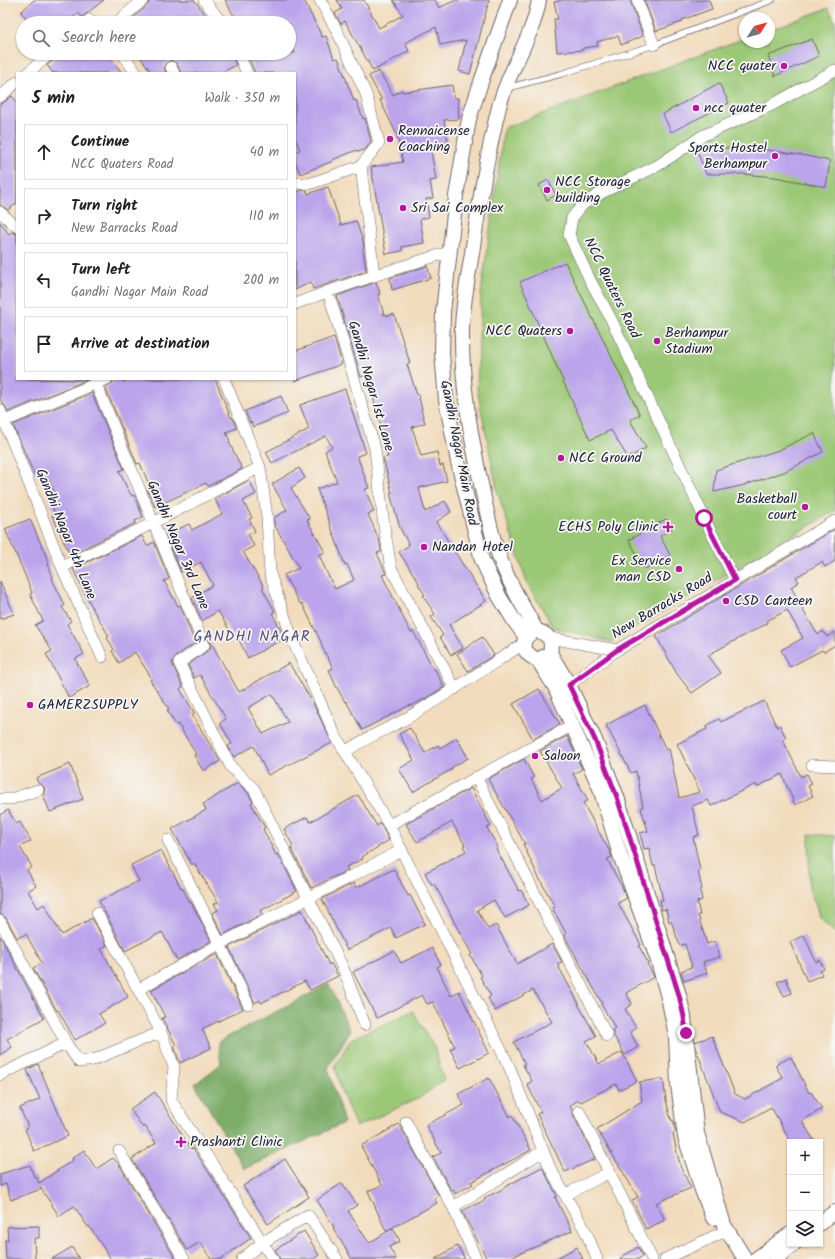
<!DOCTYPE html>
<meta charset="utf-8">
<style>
:root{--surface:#fff;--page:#f6f6f6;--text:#202124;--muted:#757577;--line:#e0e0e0}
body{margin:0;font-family:Kalam,sans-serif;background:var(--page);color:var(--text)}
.controls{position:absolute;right:12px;bottom:12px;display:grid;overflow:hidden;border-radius:0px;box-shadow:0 1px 3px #0004}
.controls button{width:36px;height:36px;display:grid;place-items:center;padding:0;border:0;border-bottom:1px solid var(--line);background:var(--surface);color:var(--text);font:20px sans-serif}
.compass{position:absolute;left:739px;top:12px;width:36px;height:36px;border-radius:50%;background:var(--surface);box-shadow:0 1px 3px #0004;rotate:54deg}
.stop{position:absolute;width:12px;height:12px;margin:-9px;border:3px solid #b5179e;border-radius:50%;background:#fff}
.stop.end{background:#b5179e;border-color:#fff;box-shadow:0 1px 4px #0008}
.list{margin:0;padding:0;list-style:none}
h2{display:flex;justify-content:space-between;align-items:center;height:52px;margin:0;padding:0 16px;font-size:17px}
h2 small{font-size:13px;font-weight:400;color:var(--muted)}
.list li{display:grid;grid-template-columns:26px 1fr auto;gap:12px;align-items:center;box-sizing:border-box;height:56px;margin:0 8px 8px;padding:0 8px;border:1px solid var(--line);border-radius:0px}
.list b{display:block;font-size:15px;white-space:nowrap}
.list p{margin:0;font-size:13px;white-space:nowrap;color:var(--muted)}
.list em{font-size:13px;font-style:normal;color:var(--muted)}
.icon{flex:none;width:22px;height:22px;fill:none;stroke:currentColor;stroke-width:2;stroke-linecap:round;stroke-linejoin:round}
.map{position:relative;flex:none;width:835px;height:1259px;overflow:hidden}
.search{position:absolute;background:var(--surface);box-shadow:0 1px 3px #0004;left:16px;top:16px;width:280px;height:44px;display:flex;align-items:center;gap:10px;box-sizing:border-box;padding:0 14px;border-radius:22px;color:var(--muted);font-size:15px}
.panel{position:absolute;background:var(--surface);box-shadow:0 1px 3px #0004;left:16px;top:72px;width:280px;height:308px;border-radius:0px}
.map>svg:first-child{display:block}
.green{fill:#9bc876;stroke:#5e7558}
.forest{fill:#7cac67;stroke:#4f6751}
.building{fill:#bba4eb;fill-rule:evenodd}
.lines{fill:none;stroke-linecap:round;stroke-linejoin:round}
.service-casing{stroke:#6b6368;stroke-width:7}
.minor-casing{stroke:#6b6368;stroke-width:12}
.tertiary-casing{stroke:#6b6368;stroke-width:16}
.service{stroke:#fff;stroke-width:5.5}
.minor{stroke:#fff;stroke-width:11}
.tertiary{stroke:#fff;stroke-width:14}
.route{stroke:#b5179e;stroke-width:5}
.poi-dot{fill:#b5179e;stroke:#f6f6f2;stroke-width:1.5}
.labels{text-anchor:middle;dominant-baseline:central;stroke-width:3.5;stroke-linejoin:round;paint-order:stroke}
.poi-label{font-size:14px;fill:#22223b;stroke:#f6f6f2;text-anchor:start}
.street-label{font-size:14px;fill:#22223b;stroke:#f6f6f2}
.neighbourhood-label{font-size:15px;letter-spacing:1px;fill:#585079;stroke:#f6f6f2}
</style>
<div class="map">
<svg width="835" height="1259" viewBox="0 0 835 1259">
<rect width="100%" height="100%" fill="#f6f6f2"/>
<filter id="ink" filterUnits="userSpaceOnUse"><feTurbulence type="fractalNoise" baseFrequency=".025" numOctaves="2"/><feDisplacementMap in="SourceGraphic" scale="8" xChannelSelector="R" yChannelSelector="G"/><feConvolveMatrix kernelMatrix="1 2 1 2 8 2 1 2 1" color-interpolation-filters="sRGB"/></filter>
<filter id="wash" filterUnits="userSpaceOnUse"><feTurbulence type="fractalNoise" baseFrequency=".012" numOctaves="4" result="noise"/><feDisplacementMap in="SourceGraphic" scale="16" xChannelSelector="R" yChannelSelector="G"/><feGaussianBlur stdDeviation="0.9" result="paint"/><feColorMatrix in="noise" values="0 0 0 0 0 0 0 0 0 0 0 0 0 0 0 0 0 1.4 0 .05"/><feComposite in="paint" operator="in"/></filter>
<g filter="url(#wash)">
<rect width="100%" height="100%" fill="#f2dbbc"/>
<path class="green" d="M828,8L835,21V511L611,642L553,627L527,583L498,494L477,389L481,293L504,128L745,38V42H769V30Z
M809,834L835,836V933L819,918L817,908L809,889Z
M413,1011L434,1047L444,1080L421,1097L356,1127L340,1088L335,1065L351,1039Z"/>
<path class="forest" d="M329,984L350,1031L328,1068L344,1123L244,1169L195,1084L221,1064L218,1042Z"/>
<g id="blocks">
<path class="building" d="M34,0H104L82,17L78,13L67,23H30L21,12Z
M150,0H194L212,23H127L148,5Z
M225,0H304L322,37L326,36L334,59L338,58L354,101L356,100L363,119L365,118L371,141L366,149L358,152L357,150L332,160L333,161L300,174L295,161V152L300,150L295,138V73H255L247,53H295L293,48L294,47L289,36V23H238Z
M337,0H364L379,28L403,15L393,0H435L439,8L456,0H489L470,74L459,71L466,40L440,45L436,27L405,43L409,51L373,71L345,21L341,24L335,13L342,9Z
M562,0H630L643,36L621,45L618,36L597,42L598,46L583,48V50L557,52L554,19H558L554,2Z
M644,0H709L712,9L682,20V22L656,31Z
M812,39L819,56L775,76L768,56Z
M58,53H107L122,73H53L47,65L56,58Z
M137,53H231L236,65L221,73H181L177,64L171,60L165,64L164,67L166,73H152Z
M379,71L393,95L402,90L403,92L452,85L454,98H458L459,119L444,120L448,141L430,145L436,180L430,181L433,198L426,199L429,217L420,219L424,243L402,247V251L386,254L371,167L403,162L397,135L380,100H382L369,76Z
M719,83L729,103L671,132L663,114Z
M12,96L17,102V203L8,210L0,205V104L4,102Z
M696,148H754L807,156L830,161L826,187L775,177L742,174H706Z
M548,180L556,195L547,200L539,185Z
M328,187L341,225L356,221L363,241L364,248L363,249L366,271L313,289L311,282L295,290V193L302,190L307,191L308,194Z
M0,222L9,234L12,232L17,234V379L87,380L8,412L6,407L2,403L0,399Z
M565,262L640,415L630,420L646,448L628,458L611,430L590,440L563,381L520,282Z
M427,266L431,278L392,290L390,278Z
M376,282L380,294H378L384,315L386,314L387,316L394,314L410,363L407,364L417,395L418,394L422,409H421L425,423L412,427L421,456L437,452L440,466L443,465L447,481L419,488L425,512L445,501L451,512L436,522L486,601L449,625L463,648L451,655L440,637L443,635L431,617L435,614L423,596L425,595L418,584L419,583L399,552L409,545L400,528L390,493H392L383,458L388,457L382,437H384L380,422L367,375L361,377L337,296Z
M334,337L342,364L295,381V351Z
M114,379H123L124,382L132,379H215L231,418L232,417L237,428L226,432L230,441L229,442L242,469L208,486L206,483L155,507L147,489L150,487L140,463L137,464L105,387L112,384Z
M345,389L366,453L357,456L369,488L365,489L374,512L368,514L380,542L381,552L377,553L386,574L382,575L411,633L413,631L434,670L435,669L444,687L426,698L411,706L410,705L362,730L346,701L345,702L335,684L329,670L333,668L321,645L322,644L302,603L300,604L284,575L299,568L274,524V518L287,510L272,484L299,468L305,478L291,488L310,519L307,520L325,552L319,555L327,573L335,589L354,580L347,564L345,565L317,489L337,482L325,451L332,447L326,436L272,463L266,452L309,429L300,405Z
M92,393L124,469L119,471L128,490L132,496L134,495L143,517L135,521L136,523L70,555L52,515L55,513L48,497L55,493L43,470L34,474L13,425Z
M281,396L288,413L253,427L251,422L250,423L245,411Z
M814,433L823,452L784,472L745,485L714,492L716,470L779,450Z
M249,480L256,494L243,501L252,518L249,519L255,531L248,535L254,546L243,552L264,587L262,588L275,611L272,613L285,638L248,658L236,634L233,636L218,611L202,621L192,598L213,585L201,562L181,572L166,535L189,524L192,530L222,514L215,499Z
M30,519L49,563L48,564L53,578L52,579L65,605L62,607L71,621L67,624L84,654L75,659L90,686L69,698L46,654L52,651L35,625L43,621L30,594L32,593L25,575L5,529Z
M666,519L672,528L660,536L670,555L645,569L629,540Z
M835,529V561L825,567L822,562L796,577L799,582L791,587L800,603L799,604L818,635L823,631L827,637L835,632V645L824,652L822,650L790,667L781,650L803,638L787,610L767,621L768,623L708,655L721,673L692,693L677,674L656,636Z
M142,536L147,546L154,542L169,579L164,581L178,606L180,605L195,643L175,657L172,663L183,687L180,689L195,714L192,715L220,761L203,771L194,755L196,754L178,724L176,725L167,710L169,709L150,680L152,679L135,652L119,663L112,651L114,649L107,638L109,636L94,611L73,569Z
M0,581L14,614L0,619Z
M482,637L494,655L468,671L457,654Z
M209,639L239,692L289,663L313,703L332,743L268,775L254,746L234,757L228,746L232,744L220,723L226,719L200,675L194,678L188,665L210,649L211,645ZM272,694L288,722L263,734L248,708Z
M539,689L560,724L533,739L513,704Z
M764,701L777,727L780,725L786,738L783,740L801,777L807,774L812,784L808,786L813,796L795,805L782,774L757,787L756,784L711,806L708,800L692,806L699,835L693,837L700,870L698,871L702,889L700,890L702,900L697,902L700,915H698L707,944L715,941L720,957L703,962L707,973L684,981L681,971L692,967L685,944L680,946L671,921L669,922L666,909L662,910L660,900H663L655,865L653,866L649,848L644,849L640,833L648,831L641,808L643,807L636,771L631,773L606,725L645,705L666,750L669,748L679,798L700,792L677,744L707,729L706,726L719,719L721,722Z
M410,728L425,753L438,745L440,748L457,738L468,758L451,768L452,769L413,792L399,769L414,760L399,734Z
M567,736L582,769L573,774L588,800L583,803L610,852L612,857L607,859L622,887L627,898L618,903L641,945L639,946L648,963H647L654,977L626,993L632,1004L625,1009L636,1028L630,1032L638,1047L625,1055L614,1036L612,1030L615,1028L601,1004L602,1003L565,937L566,933L552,908L555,907L538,876L523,844H525L488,779L524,759L534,778L531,779L542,800L562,788L540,751Z
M70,764L83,799L50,812L43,795L45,792L44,787L42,785L38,783L36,778Z
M238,783L248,793L253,802L251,803L265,828L263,829L276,855L278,854L297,891L260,911L262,914L223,935L212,913L218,910L214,904L218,902L194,863L192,865L172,829L206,810L203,804Z
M471,788L491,826L487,828L498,847L496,849L519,891L521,890L529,905L505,918L494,900L477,910L488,929L496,925L517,964L552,944L562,962L557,964L579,1004H578L596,1036L586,1041L599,1064L622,1052L637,1081L619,1090L616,1084L581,1102L579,1100L570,1105L573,1114L595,1159L565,1172L537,1114L541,1112L527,1084L532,1081L523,1065L525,1064L514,1042L552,1022L533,990L495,1011L488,998L491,996L480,977L482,976L470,955L472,954L455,924L448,909L434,884L432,885L425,873L466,851L463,846L465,845L452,822L417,842L406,824Z
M358,795L377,826L380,823L389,840L362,857L363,859L346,867L348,870L311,888L291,847L293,846L284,829L307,817L310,822Z
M8,810L16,824L20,822L31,841L20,847L32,867L27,870L36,886L28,891L38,908L44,904L62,935L92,918L107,945L101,949L128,997L99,1014L105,1023L75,1040L58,1010L57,1011L33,968L42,963L26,934L17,938L6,918L0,914V815Z
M161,850L181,888L182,887L190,903L191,902L211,941L177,960L162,932L125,951L99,901L139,881L131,865Z
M394,869L408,896L410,895L425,924L396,938L391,928L347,950L322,899L354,883L356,888Z
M302,910L329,965L331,963L338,976L310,990L305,981L261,1003L260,1000L255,1003L229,947Z
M804,935L816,962L820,960L824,969L820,971L822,975L807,981L790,942Z
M0,936L44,1018L7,1039L12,1047L0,1055Z
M432,948L441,965L437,967L451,996L459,991L489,1053L460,1068L450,1049L455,1047L433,1002L427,1004L422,995L377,1018L353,972L394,951L401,963Z
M217,954L243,1009L202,1029L211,1048L180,1063L174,1046L176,1045L162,1018L165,1017L151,990Z
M786,978L792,993L784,996L777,982Z
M712,1036L735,1094L745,1099L783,1078L775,1065L791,1057L809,1093L811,1092L822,1109L802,1121L815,1142H791L771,1107L745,1122L720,1112L696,1049L695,1042Z
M38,1064L68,1136L34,1151L25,1129L28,1127L20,1108L40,1099L27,1070Z
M489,1078L510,1117L512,1115L531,1150L471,1182L473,1184L455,1194L453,1189L451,1190L433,1157L441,1153L426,1125L464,1105L458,1094Z
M663,1079L666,1100L671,1120H673L675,1130L676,1132L673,1133L676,1149L681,1168L691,1188L656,1203L665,1220L646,1229L632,1200L638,1197L597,1129L642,1101L639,1082Z
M155,1092L191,1149L193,1148L251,1238L221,1259H211L200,1242L187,1250L132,1159L156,1143L145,1126L143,1128L130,1109Z
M399,1124L439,1196L434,1198L437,1203L386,1231L368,1191L382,1185L361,1146Z
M84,1150L96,1169L113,1158L120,1166L175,1258L174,1259H111L89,1226L88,1227L74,1206L59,1216L40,1187L41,1189L11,1200L6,1184L0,1186V1174L30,1165L34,1177L36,1176L39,1183L73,1160L72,1158Z
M285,1159L309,1197L268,1224L243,1186Z
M542,1167L557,1196L555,1197L572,1231L507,1259H487L462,1211L485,1200L484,1198L503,1189V1188Z
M342,1183L357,1205L348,1211L369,1243L393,1228L400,1241L389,1247L396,1259H352L333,1228L334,1227L317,1200Z
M39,1226V1238H34L35,1259H6L5,1240H8L7,1227Z
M304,1231L319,1255L314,1259H280L275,1250Z
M457,1246L465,1259H435Z
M72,1247L79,1259H52Z
M577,1247L583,1259H555Z
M638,1247L643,1256L638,1259H619Z"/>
</g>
</g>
<g filter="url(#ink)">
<use href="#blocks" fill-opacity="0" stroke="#6b6368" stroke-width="1"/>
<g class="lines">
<g class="service-casing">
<path id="service" d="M507,88L561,74L654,45L772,0"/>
</g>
<g class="minor-casing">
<path id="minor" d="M204,0L222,23
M637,0L654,45
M86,23L89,20L94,23
M116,23L143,0
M122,53L136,73
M238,53L247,73
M171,67L174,73
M28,73L51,53
M0,97L17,82
M361,166L374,275
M295,183L309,184L361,166L379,143L366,94L337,31L320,0
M0,212L17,227
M328,291L375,449L384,526L391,568L455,689
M295,304C346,284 397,268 449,252
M94,379L204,645L179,663L231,767L254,789L343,968L365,1025
M224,379L260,467L267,517L270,574L293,641L335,735L389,825L509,1066L550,1168L587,1234L597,1259
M0,410L62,567L102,657
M0,423L107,379
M62,567L153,523L260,467
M735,580L710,530L611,319L590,280L569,235L572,218L583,204L603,192L657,166L702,136L772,105L835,70
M550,638L617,650
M569,685L617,650L835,521
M345,752C363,739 383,731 402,721C443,697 483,670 523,644
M812,765L835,766
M476,777L607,1036
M0,799H11L38,790
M389,825L573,725
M168,840L220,944L248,1004
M97,913L161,1032L174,1067L171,1100L273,1259
M0,921L66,1043L79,1062L93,1060L161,1032
M139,989L220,944L402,850
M0,1075L66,1043
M579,1111L652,1259
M406,1122L429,1165L453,1207L476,1259
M119,1151L184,1259
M565,1195L610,1172
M453,1207L543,1151
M242,1259L262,1243L308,1215L337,1259
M665,1259L719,1234"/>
</g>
<g class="tertiary-casing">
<path id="tertiary" d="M510,0L482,79L469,119L456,196L443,312L442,353L446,400L458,462L482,560L499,596L515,622L526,637
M536,630C525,609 512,589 503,566C492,540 487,512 481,484C470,432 461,381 462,328C463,302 468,278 472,253C479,204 487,155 499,107C508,70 533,38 539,0
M536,630C549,635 553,639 550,653L538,660C530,657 519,648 526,638C528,635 533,632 536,630Z
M550,653L569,685L595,740L617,797L679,995L684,1017L697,1133L724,1225L745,1259
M538,660L555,687L600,788L620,855L658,961L669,1001L676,1036L678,1084L685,1137L702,1190L713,1218
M820,1223L835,1212
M756,1259L790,1234
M775,1259L794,1244"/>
</g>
<use href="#service" class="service"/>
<use href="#minor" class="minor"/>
<use href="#tertiary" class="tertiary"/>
</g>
</g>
<g class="lines" filter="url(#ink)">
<path class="route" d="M686,1033L684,1017L679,995L617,797L595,740L569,685L617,650L735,580L704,518"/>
</g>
<g class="poi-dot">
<circle cx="784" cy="66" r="4"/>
<circle cx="696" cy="108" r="4"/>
<circle cx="390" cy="139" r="4"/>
<circle cx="775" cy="156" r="4"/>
<circle cx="547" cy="190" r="4"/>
<circle cx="403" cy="208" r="4"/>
<circle cx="570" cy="331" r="4"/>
<circle cx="657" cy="341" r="4"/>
<circle cx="561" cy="458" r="4"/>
<circle cx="805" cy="507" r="4"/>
<path d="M666 521h4v4h4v4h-4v4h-4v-4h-4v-4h4z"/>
<circle cx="424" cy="547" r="4"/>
<circle cx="679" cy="569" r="4"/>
<circle cx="726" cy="601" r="4"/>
<circle cx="30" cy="705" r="4"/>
<circle cx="535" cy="756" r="4"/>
<path d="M179 1136h4v4h4v4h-4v4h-4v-4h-4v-4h4z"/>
</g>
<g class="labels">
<g class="poi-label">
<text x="776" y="66" text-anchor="end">NCC quater</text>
<text x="704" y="108">ncc quater</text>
<text x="398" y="131">Rennaicense<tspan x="398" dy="16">Coaching</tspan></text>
<text x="767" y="148" text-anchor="end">Sports Hostel<tspan x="767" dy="16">Berhampur</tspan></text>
<text x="555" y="182">NCC Storage<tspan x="555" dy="16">building</tspan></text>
<text x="411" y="208">Sri Sai Complex</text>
<text x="562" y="331" text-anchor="end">NCC Quaters</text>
<text x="665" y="333">Berhampur<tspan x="665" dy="16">Stadium</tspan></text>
<text x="569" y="458">NCC Ground</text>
<text x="797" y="499" text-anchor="end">Basketball<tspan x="797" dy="16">court</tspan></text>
<text x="659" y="527" text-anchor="end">ECHS Poly Clinic</text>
<text x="432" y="547">Nandan Hotel</text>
<text x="671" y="561" text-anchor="end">Ex Service<tspan x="671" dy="16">man CSD</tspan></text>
<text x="734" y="601">CSD Canteen</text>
<text x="38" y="705">GAMERZSUPPLY</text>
<text x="543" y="756">Saloon</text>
<text x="190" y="1142">Prashanti Clinic</text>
</g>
<g class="street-label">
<text transform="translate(612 288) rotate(64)">NCC Quaters Road</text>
<text transform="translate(371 386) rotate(74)">Gandhi Nagar 1st Lane</text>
<text transform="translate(459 453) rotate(79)">Gandhi Nagar Main Road</text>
<text transform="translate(66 534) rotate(68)">Gandhi Nagar 4th Lane</text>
<text transform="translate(178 545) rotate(67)">Gandhi Nagar 3rd Lane</text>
<text transform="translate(662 606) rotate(-31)">New Barracks Road</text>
</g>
<g class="neighbourhood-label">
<text x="252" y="637">GANDHI NAGAR</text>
</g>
</g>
</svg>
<div class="controls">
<button>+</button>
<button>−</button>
<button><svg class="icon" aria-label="layers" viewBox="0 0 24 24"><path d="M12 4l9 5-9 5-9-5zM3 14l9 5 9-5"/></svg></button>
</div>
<svg class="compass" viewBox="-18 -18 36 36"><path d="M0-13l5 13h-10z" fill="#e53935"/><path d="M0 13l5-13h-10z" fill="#757577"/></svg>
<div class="stop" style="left:704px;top:518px"></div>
<div class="stop end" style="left:686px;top:1033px"></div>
<div class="search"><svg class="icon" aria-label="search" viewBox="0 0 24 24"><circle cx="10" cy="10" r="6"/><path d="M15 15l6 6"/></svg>Search here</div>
<section class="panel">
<h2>5 min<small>Walk · 350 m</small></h2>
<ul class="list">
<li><svg class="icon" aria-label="ahead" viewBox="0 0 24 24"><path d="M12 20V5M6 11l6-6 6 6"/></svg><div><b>Continue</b><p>NCC Quaters Road</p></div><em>40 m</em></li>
<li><svg class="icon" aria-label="right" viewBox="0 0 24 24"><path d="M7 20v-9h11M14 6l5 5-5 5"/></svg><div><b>Turn right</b><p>New Barracks Road</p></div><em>110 m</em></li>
<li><svg class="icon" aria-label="left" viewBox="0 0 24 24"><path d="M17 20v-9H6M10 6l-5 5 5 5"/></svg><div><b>Turn left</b><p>Gandhi Nagar Main Road</p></div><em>200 m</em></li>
<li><svg class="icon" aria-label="arrive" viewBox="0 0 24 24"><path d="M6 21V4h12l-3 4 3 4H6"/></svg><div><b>Arrive at destination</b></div></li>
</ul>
</section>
</div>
